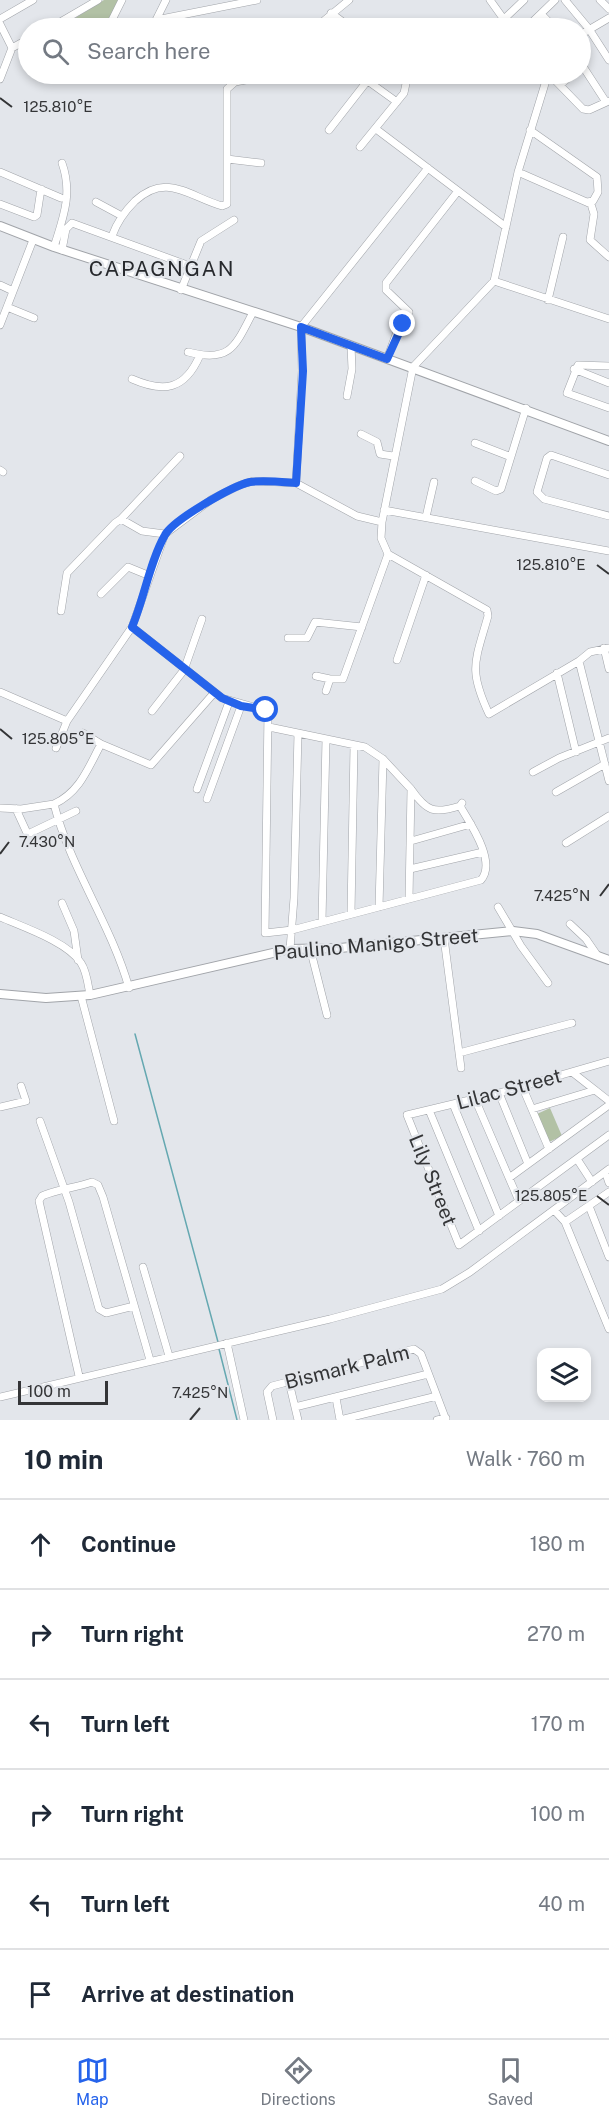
<!DOCTYPE html>
<meta charset="utf-8">
<style>
:root{--surface:#fff;--page:#f2f2f3;--text:#1f2937;--muted:#747a83;--line:#e0e1e3;--accent:#2563eb}
body{margin:0;font-family:"Public Sans",sans-serif;background:var(--page);color:var(--text)}
.controls{position:absolute;right:18px;bottom:18px;display:grid;overflow:hidden;border-radius:12px;box-shadow:0 3px 9px #0003}
.controls button{width:54px;height:54px;display:grid;place-items:center;padding:0;border:0;border-bottom:2px solid var(--line);background:var(--surface);color:var(--text);font:30px sans-serif}
.scale{position:absolute;left:18px;bottom:15px;width:90px;box-sizing:border-box;padding-left:6px;border:3px solid #343537;border-top:0;font-size:16px;line-height:21px;white-space:nowrap;color:#343537;-webkit-text-stroke:4px #e3e6eb;paint-order:stroke}
.stop{position:absolute;width:18px;height:18px;margin:-14px;border:4px solid #2563eb;border-radius:50%;background:#fff}
.stop.end{background:#2563eb;border-color:#fff;box-shadow:0 2px 6px #0008}
.list{margin:0;padding:0;list-style:none}
h2{display:flex;justify-content:space-between;align-items:center;height:78px;margin:0;padding:0 24px;font-size:26px}
h2 small{font-size:20px;font-weight:400;color:var(--muted)}
.list li{display:grid;grid-template-columns:39px 1fr auto;gap:18px;align-items:center;box-sizing:border-box;height:90px;padding:0 24px;border-top:2px solid var(--line)}
.list b{display:block;font-size:22px;white-space:nowrap}
.list em{font-size:20px;font-style:normal;color:var(--muted)}
.icon{flex:none;width:33px;height:33px;fill:none;stroke:currentColor;stroke-width:2;stroke-linecap:round;stroke-linejoin:round}
.map{position:relative;flex:none;width:609px;height:1420px;overflow:hidden}
.search{position:absolute;background:var(--surface);box-shadow:0 3px 9px #0003;left:18px;right:18px;top:18px;height:66px;display:flex;align-items:center;gap:15px;box-sizing:border-box;padding:0 21px;border-radius:33px;color:var(--muted);font-size:22px}
.sheet{height:618px;background:var(--surface)}
nav{display:flex;justify-content:space-around;align-items:center;box-sizing:border-box;height:84px;border-top:2px solid var(--line);background:var(--surface);font-size:16px;color:var(--muted)}
nav a{display:grid;justify-items:center;gap:3px}
nav .on{color:var(--accent)}
.map>svg:first-child{display:block}
.green{fill:#b2c1a5}
.lines{fill:none;stroke-linecap:round;stroke-linejoin:round}
.stream{stroke:#65a8b1;stroke-width:1.5}
.minor-casing{stroke:#a1a4a9;stroke-width:8}
.tertiary-casing{stroke:#a1a4a9;stroke-width:10}
.minor{stroke:#fff;stroke-width:7}
.tertiary{stroke:#fff;stroke-width:8}
.route{stroke:#2563eb;stroke-width:8}
.ticks{fill:none;stroke:#343537;stroke-width:2}
.labels{text-anchor:middle;dominant-baseline:central;stroke-width:4.5;stroke-linejoin:round;paint-order:stroke}
.street-label{font-size:20px;fill:#343537;stroke:#e3e6eb}
.neighbourhood-label{font-size:21px;letter-spacing:1.5px;fill:#27292d;stroke:#e3e6eb}
.ticks-label{font-size:15px;text-anchor:middle;fill:#343537;stroke:#e3e6eb;stroke-width:4.5;stroke-linejoin:round;paint-order:stroke}
</style>
<div class="map">
<svg width="609" height="1420" viewBox="0 0 609 1420">
<rect width="100%" height="100%" fill="#e3e6eb"/>
<path class="green" d="M104,0H120L111,19L101,28H59Z
M550,1108L562,1136L549,1142L537,1114Z"/>
<g class="lines">
<path class="stream" d="M135,1034L218,1342
M219,1349L237,1420"/>
<g class="minor-casing">
<path id="minor" d="M490,0L510,28
M565,0L589,29L609,60
M600,0L609,9
M331,13L351,28
M541,14L555,28
M0,19L33,0
M156,20L166,0
M503,20L524,0
M0,24L12,48
M148,24L156,20L257,0
M50,28L98,0
M108,28L122,0
M315,28L349,0
M526,28L555,0
M580,35L609,18
M12,48L28,39
M580,62L606,102
M358,74L397,102
M549,74L583,109L589,110L609,101
M0,79L12,48
M560,85L573,74
M376,129L506,227
M329,130L368,80
M530,130L597,177L598,192L593,201L587,202
M360,147L404,93L408,74
M227,159L261,163
M0,172L61,198
M518,172L591,204L594,214L590,240L609,257
M96,202L122,216
M0,204L34,217L37,215L41,189
M112,236C117,222 125,211 135,201C166,172 188,196 222,206L227,204V89L235,82L280,74
M54,247C63,218 73,194 62,163
M62,250L66,229L72,223L190,266
M494,281L518,172L548,74
M0,285L13,291
M181,290L201,241L234,220
M548,300L563,237
M7,307L34,318
M0,325L33,240
M188,352C230,363 235,347 253,312
M387,359L397,332L409,312L386,290V283L458,191
M609,366L578,365L567,393L609,408
M574,369L609,383
M132,379C164,393 185,390 200,355
M347,396L352,369L351,346
M361,434L377,442L380,454L393,456
M475,443L511,457
M0,470L3,472
M609,475L551,455L547,458L537,492L544,499L609,516
M475,481L496,491L501,489L526,408
M296,483L357,516L382,522
M384,510L609,551
M426,517L434,482
M121,519L180,456
M101,594L128,567L150,576
M61,611L67,573L115,523L121,519L142,531L165,534
M132,627L222,698L268,711L265,933L292,930L481,880C497,862 470,823 460,806
M288,638H307L315,622L362,627
M604,648L609,669
M609,648L590,652L579,661L609,781
M397,660L426,575
M579,661L489,714C468,669 475,662 488,616L487,610L388,554L381,538L382,522L413,367L494,281L609,319
M557,673L576,752
M316,676L330,679
M326,691L330,679H343L388,554
M0,692L67,721
M152,711L184,670L202,619
M269,727L365,747L383,759L411,789L409,899
M83,733L101,744L151,765L214,693
M101,744C88,768 80,792 54,804C70,868 111,924 129,988
M56,748L67,721L132,627L165,534L212,499L240,485L253,481L296,483L302,371L301,327L428,168
M533,772L559,758L609,738
M197,789L229,702
M411,789C427,812 434,814 460,806L462,803
M556,792L605,764
M207,799L241,706
M0,808L21,809L54,804
M16,809L27,833H30L76,811
M411,841L471,824
M566,843L609,816
M410,869L483,852
M62,903L74,931L78,960
M379,907L383,759
M498,907L521,946L548,983
M351,913L354,746
M0,917C23,927 68,942 81,963C87,972 88,985 90,995
M322,921L326,739
M570,924L586,939L597,955
M444,938L461,1068
M310,948L327,1015
M290,949L294,898L298,733
M81,996L114,1121
M459,1053L572,1023
M609,1061L499,1093L407,1115L459,1245L609,1135
M572,1072L609,1101
M522,1086L549,1149
M499,1093L528,1164
M475,1099L519,1201
M453,1104L499,1216
M0,1107L26,1101L21,1086
M532,1109L595,1090
M429,1110L479,1231
M40,1121L69,1202L99,1309L106,1313L134,1306
M577,1159L592,1182
M607,1177L609,1183
M509,1178L609,1105
M589,1206L609,1257
M554,1210L565,1222L609,1329
M565,1222L609,1192
M143,1267L169,1356
M227,1343L244,1420
M79,1376L39,1201L42,1196C58,1189 75,1188 92,1182L98,1185L103,1197L150,1360
M289,1382L298,1420
M0,1397L330,1319L442,1289L470,1272L609,1169
M336,1398L340,1420
M295,1407L428,1374
M273,1420L267,1392L272,1386L414,1349L421,1354L446,1420
M340,1420L437,1396
M437,1420L446,1418"/>
</g>
<g class="tertiary-casing">
<path id="tertiary" d="M0,226L54,247L301,327L609,441
M0,994L46,998L90,995L290,949L340,948L513,931L537,934L609,960"/>
</g>
<use href="#minor" class="minor"/>
<use href="#tertiary" class="tertiary"/>
</g>
<g class="lines">
<path class="route" d="M266,710L241,706L222,698L132,627C144,599 150,561 165,535C173,520 232,486 250,482C264,480 282,482 296,483L303,371L301,327L387,359L403,324"/>
</g>
<path class="ticks" d="M0,98L12,107M597,565L609,574M0,729L12,739M0,854L9,842M600,896L609,884M597,1196L609,1205M190,1420L200,1408"/>
<g class="labels">
<g class="street-label">
<text transform="translate(376 944) rotate(-5)">Paulino Manigo Street</text>
<text transform="translate(509 1089) rotate(-15)">Lilac Street</text>
<text transform="translate(433 1180) rotate(68)">Lily Street</text>
<text transform="translate(347 1367) rotate(-14)">Bismark Palm</text>
</g>
<g class="neighbourhood-label">
<text x="162" y="268">CAPAGNGAN</text>
</g>
</g>
<g class="ticks-label">
<text x="58" y="112">125.810°E</text>
<text x="551" y="570">125.810°E</text>
<text x="58" y="744">125.805°E</text>
<text x="47" y="847">7.430°N</text>
<text x="562" y="901">7.425°N</text>
<text x="551" y="1201">125.805°E</text>
<text x="200" y="1398">7.425°N</text>
</g>
</svg>
<div class="controls">
<button><svg class="icon" aria-label="layers" viewBox="0 0 24 24"><path d="M12 4l9 5-9 5-9-5zM3 14l9 5 9-5"/></svg></button>
</div>
<div class="scale">100 m</div>
<div class="stop" style="left:266px;top:710px"></div>
<div class="stop end" style="left:403px;top:324px"></div>
<div class="search"><svg class="icon" aria-label="search" viewBox="0 0 24 24"><circle cx="10" cy="10" r="6"/><path d="M15 15l6 6"/></svg>Search here</div>
</div>
<section class="sheet">
<h2>10 min<small>Walk · 760 m</small></h2>
<ul class="list">
<li><svg class="icon" aria-label="ahead" viewBox="0 0 24 24"><path d="M12 20V5M6 11l6-6 6 6"/></svg><div><b>Continue</b></div><em>180 m</em></li>
<li><svg class="icon" aria-label="right" viewBox="0 0 24 24"><path d="M7 20v-9h11M14 6l5 5-5 5"/></svg><div><b>Turn right</b></div><em>270 m</em></li>
<li><svg class="icon" aria-label="left" viewBox="0 0 24 24"><path d="M17 20v-9H6M10 6l-5 5 5 5"/></svg><div><b>Turn left</b></div><em>170 m</em></li>
<li><svg class="icon" aria-label="right" viewBox="0 0 24 24"><path d="M7 20v-9h11M14 6l5 5-5 5"/></svg><div><b>Turn right</b></div><em>100 m</em></li>
<li><svg class="icon" aria-label="left" viewBox="0 0 24 24"><path d="M17 20v-9H6M10 6l-5 5 5 5"/></svg><div><b>Turn left</b></div><em>40 m</em></li>
<li><svg class="icon" aria-label="arrive" viewBox="0 0 24 24"><path d="M6 21V4h12l-3 4 3 4H6"/></svg><div><b>Arrive at destination</b></div></li>
</ul>
</section>
<nav>
<a class="on"><svg class="icon" aria-label="map" viewBox="0 0 24 24"><path d="M3 6l6-2 6 2 6-2v14l-6 2-6-2-6 2zM9 4v14M15 6v14"/></svg>Map</a>
<a><svg class="icon" aria-label="directions" viewBox="0 0 24 24"><path d="M12 3l9 9-9 9-9-9zM9 14v-3h6M13 9l2 2-2 2"/></svg>Directions</a>
<a><svg class="icon" aria-label="saved" viewBox="0 0 24 24"><path d="M7 4h10v16l-5-4-5 4z"/></svg>Saved</a>
</nav>
